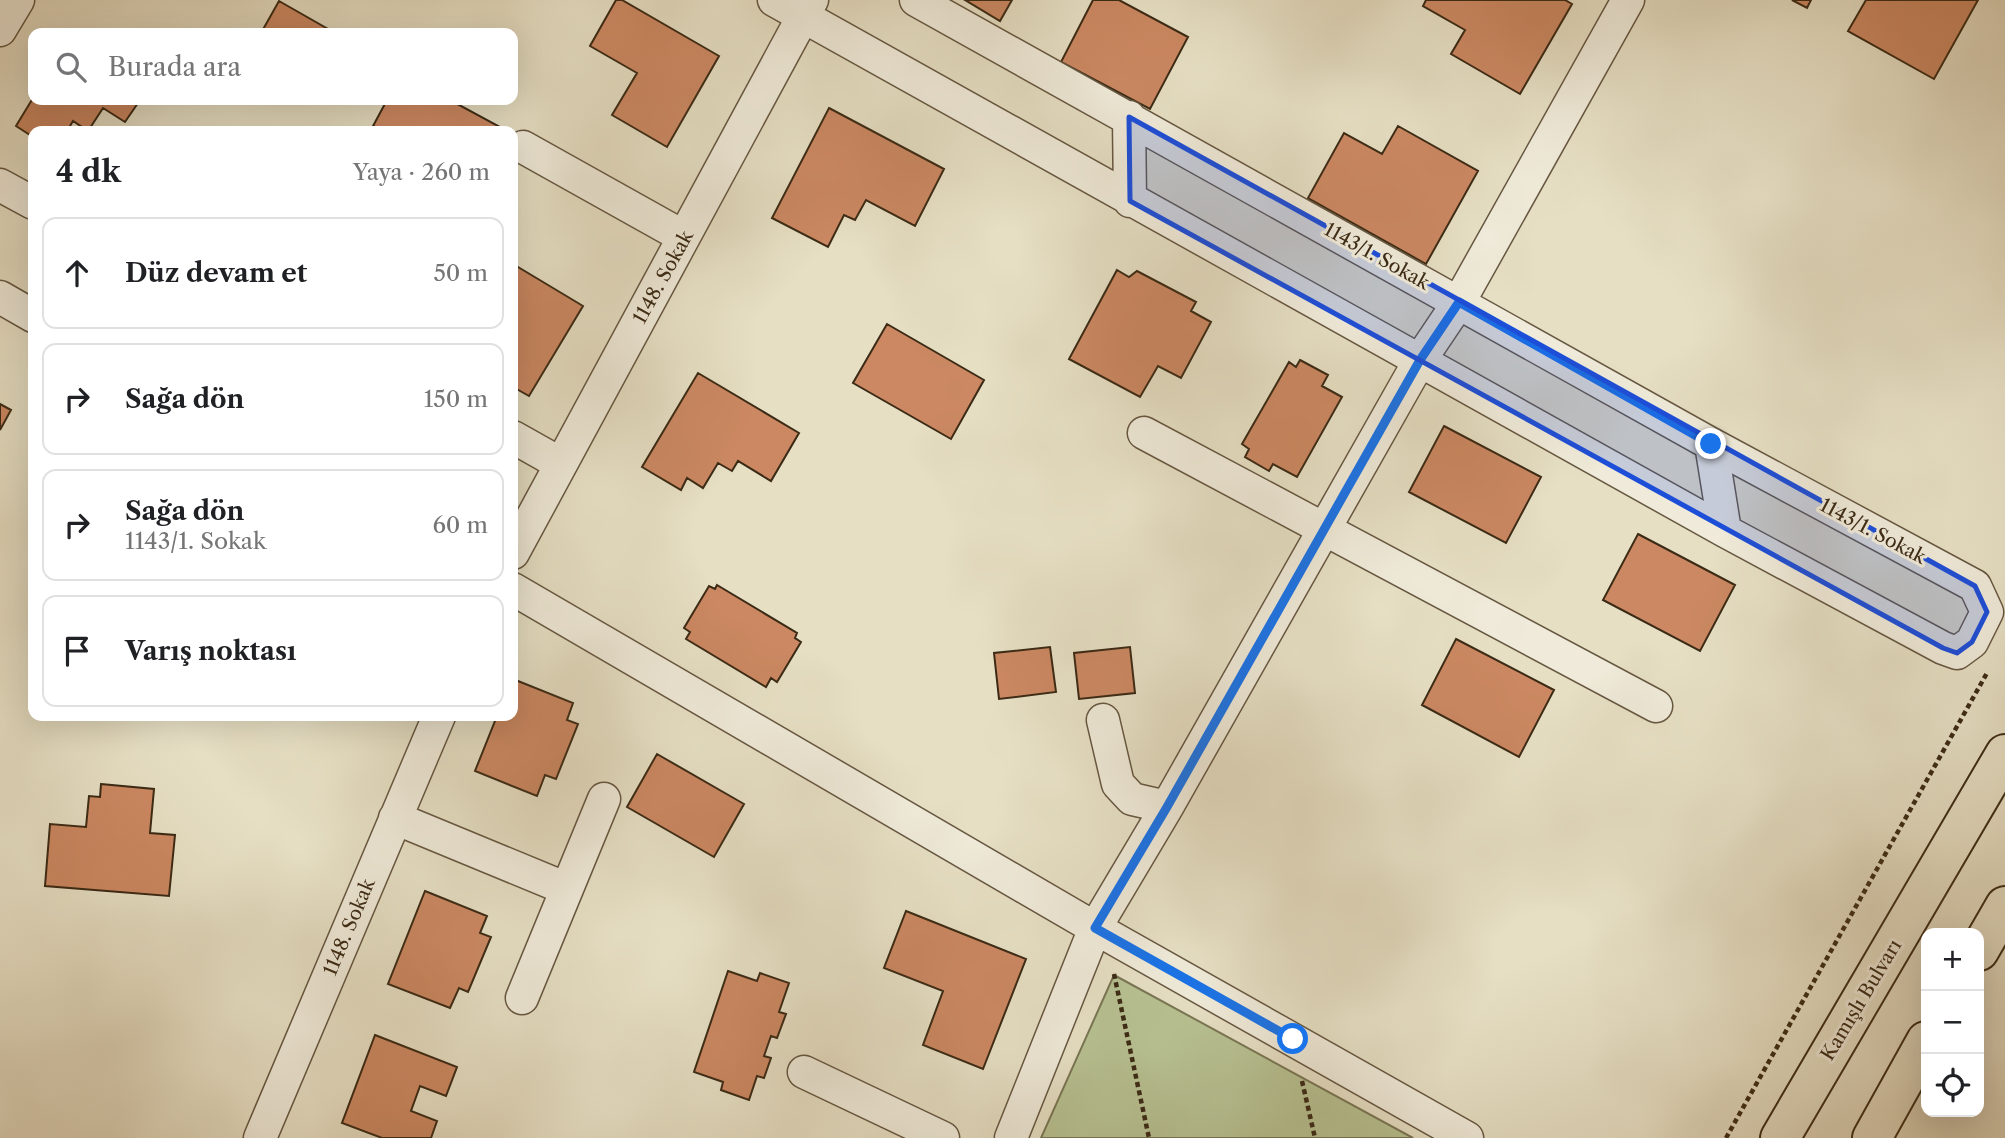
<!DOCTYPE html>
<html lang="tr">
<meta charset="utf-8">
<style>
:root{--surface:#fff;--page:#f6f6f6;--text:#202124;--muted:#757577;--line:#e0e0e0}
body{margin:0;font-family:"Libre Caslon Text",serif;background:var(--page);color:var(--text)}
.controls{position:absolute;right:21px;bottom:21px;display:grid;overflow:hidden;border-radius:14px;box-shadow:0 7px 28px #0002}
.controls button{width:63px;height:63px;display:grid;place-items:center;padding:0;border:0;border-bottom:2px solid var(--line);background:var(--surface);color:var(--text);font:35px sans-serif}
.stop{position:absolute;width:21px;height:21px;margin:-16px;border:5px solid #1a73e8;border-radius:50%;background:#fff}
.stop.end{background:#1a73e8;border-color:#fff;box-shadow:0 2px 7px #0008}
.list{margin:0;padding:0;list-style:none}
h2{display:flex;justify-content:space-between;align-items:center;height:91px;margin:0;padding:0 28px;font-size:30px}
h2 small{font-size:23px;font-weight:400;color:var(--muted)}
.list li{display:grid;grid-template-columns:46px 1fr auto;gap:21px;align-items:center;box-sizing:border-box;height:112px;margin:0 14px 14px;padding:0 14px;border:2px solid var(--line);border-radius:14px}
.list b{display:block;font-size:26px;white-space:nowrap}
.list p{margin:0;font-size:23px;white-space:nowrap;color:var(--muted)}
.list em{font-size:23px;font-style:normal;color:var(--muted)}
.icon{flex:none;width:38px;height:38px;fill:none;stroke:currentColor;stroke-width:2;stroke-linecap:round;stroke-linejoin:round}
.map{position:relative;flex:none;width:2005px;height:1138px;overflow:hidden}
.search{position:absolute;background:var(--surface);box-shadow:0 7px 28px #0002;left:28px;top:28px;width:490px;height:77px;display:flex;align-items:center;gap:18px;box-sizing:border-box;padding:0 24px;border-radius:14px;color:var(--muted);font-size:26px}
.panel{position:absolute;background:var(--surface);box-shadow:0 7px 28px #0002;left:28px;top:126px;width:490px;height:595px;border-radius:14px}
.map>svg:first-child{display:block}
.green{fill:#b7c192;stroke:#797654;stroke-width:2}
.building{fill:#cb8862;stroke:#3b2a15;stroke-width:2}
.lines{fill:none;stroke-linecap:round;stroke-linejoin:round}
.minor-casing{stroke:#665741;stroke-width:35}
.highway-casing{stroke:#3b2a15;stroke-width:42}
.path{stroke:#3b2a15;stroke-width:4.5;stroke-dasharray:5 3.5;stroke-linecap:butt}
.minor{stroke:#efead9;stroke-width:32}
.highway{stroke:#e6dfc4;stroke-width:38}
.route{stroke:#1a73e8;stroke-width:9}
.marked{fill:#1d4ed8;fill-opacity:0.2;stroke:#1d4ed8;stroke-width:5;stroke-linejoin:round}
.labels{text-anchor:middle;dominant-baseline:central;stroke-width:6;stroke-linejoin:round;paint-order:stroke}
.street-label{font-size:19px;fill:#3b2a15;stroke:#efead9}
</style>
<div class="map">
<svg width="2005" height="1138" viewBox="0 0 2005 1138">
<rect width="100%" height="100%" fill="#e6dfc4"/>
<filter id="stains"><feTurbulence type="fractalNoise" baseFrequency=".00286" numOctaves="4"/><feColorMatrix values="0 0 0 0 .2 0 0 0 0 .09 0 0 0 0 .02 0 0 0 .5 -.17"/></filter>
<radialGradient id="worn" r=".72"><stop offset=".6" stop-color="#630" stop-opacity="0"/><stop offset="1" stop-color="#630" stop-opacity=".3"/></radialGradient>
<path class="green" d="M1114,975L1413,1138H1041Z"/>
<path class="building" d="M616,0H622L719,56L667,147L612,115L637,73L590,46Z
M965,0H1012L1000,21Z
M1093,0H1119L1188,37L1150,109L1061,62Z
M1426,0H1565L1572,4L1520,94L1451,54L1465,30L1423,6Z
M1792,0H1811L1807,8Z
M1866,0H1978L1934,79L1848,31Z
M279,1L335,33H261Z
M33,98V100H140L125,122L103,108L88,131L73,121L67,131H33V137L16,126Z
M387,100H450L502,128L500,131H383L373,126Z
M829,108L944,169L915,226L866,200L855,220L844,215L828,247L772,218Z
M1398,126L1478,171L1426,264L1308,198L1344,133L1382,154Z
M513,264L583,306L529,396L513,387Z
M1117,270L1129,277L1137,271L1196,302L1191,311L1211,322L1181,378L1158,366L1140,397L1069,359Z
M887,324L984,380L951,439L853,383Z
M1300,360L1328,375L1322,386L1342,397L1297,477L1273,464L1269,471L1245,457L1249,449L1242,444L1289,362L1296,367Z
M698,373L799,433L771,481L738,461L732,471L718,463L703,488L687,478L681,490L642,467Z
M0,404L11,410L0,430Z
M1444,426L1541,477L1506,543L1409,492Z
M1638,534L1735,585L1700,651L1603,600Z
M717,585L797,633L795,638L801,642L777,682L771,678L766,687L686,639L690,632L684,628L709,586L715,589Z
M1456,639L1554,690L1519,757L1422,705Z
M1050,647L1056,692L999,699L994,653Z
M1130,647L1135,693L1079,699L1074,653Z
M513,679L573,703L567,720L578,724L556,779L545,775L537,796L475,771L497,716H513Z
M657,754L744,804L714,857L627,807Z
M101,784L154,789L150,833L175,835L169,896L45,886L50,824L86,827L89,796L100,797Z
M425,891L487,916L480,933L491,937L468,992L459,988L450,1008L388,984Z
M906,911L1026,959L983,1069L923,1045L943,991L884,968Z
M728,971L757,981L760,973L789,983L779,1012L786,1014L777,1038L771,1036L764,1056L771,1058L764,1078L757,1076L749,1100L721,1090L723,1082L694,1072Z
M375,1035L457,1067L446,1096L420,1086L411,1111L437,1121L431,1138H382L342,1123Z"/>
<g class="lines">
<g class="minor-casing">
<path id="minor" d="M774,0L1725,531L1943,648L1957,653L1972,642L1987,612L1975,586L1711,444L916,0
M0,30L18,0
M1129,117L1130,201
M523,147L684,237
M0,185L33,203
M0,297L33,316
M1144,433L1656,706
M513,437L561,464
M1711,444L1725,531
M513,553L812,0
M513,589L1095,928L1467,1138
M1103,720L1118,784L1132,799L1167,807
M395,818L567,889
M522,998L604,799
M804,1072L943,1138
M260,1138L439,716
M1011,1138L1095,928L1167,807L1420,360L1459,302L1628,0"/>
</g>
<g class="highway-casing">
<path id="highway" d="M1979,951L2005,906
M1780,1138L2005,754
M1872,1138L1926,1041"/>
</g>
<path class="path" d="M1114,974L1149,1138
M1302,1081L1315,1138
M1726,1138L1987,673"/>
<use href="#minor" class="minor"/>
<use href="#highway" class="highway"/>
</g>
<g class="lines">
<path class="route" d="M1293,1039L1095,928L1167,807L1420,360L1459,302L1711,444"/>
</g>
<path class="marked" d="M1129,117L1975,586L1987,612L1972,642L1957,653L1943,648L1130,201Z"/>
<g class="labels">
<g class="street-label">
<text transform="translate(1377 256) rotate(29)">1143/1. Sokak</text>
<text transform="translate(663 277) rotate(-61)">1148. Sokak</text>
<text transform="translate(1873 531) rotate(28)">1143/1. Sokak</text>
<text transform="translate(349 927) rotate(-67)">1148. Sokak</text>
<text transform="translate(1861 1000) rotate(-59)">Kamışlı Bulvarı</text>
</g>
</g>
<rect width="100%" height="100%" filter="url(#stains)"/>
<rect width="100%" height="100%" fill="url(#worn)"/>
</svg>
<div class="controls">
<button>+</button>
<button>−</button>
<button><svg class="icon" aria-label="locate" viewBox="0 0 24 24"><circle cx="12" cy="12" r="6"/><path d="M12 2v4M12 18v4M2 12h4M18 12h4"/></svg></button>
</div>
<div class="stop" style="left:1293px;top:1039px"></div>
<div class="stop end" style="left:1711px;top:444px"></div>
<div class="search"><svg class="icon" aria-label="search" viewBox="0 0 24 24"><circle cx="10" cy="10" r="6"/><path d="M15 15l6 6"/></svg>Burada ara</div>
<section class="panel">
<h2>4 dk<small>Yaya · 260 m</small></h2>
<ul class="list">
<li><svg class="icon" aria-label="ahead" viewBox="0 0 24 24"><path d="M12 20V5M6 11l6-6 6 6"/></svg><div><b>Düz devam et</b></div><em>50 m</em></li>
<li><svg class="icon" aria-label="right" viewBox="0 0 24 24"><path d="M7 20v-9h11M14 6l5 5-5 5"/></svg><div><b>Sağa dön</b></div><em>150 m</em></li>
<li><svg class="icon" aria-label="right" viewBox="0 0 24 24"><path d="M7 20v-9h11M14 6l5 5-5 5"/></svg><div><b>Sağa dön</b><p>1143/1. Sokak</p></div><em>60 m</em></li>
<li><svg class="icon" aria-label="arrive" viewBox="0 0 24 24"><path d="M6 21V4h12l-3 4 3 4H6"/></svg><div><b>Varış noktası</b></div></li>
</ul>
</section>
</div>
